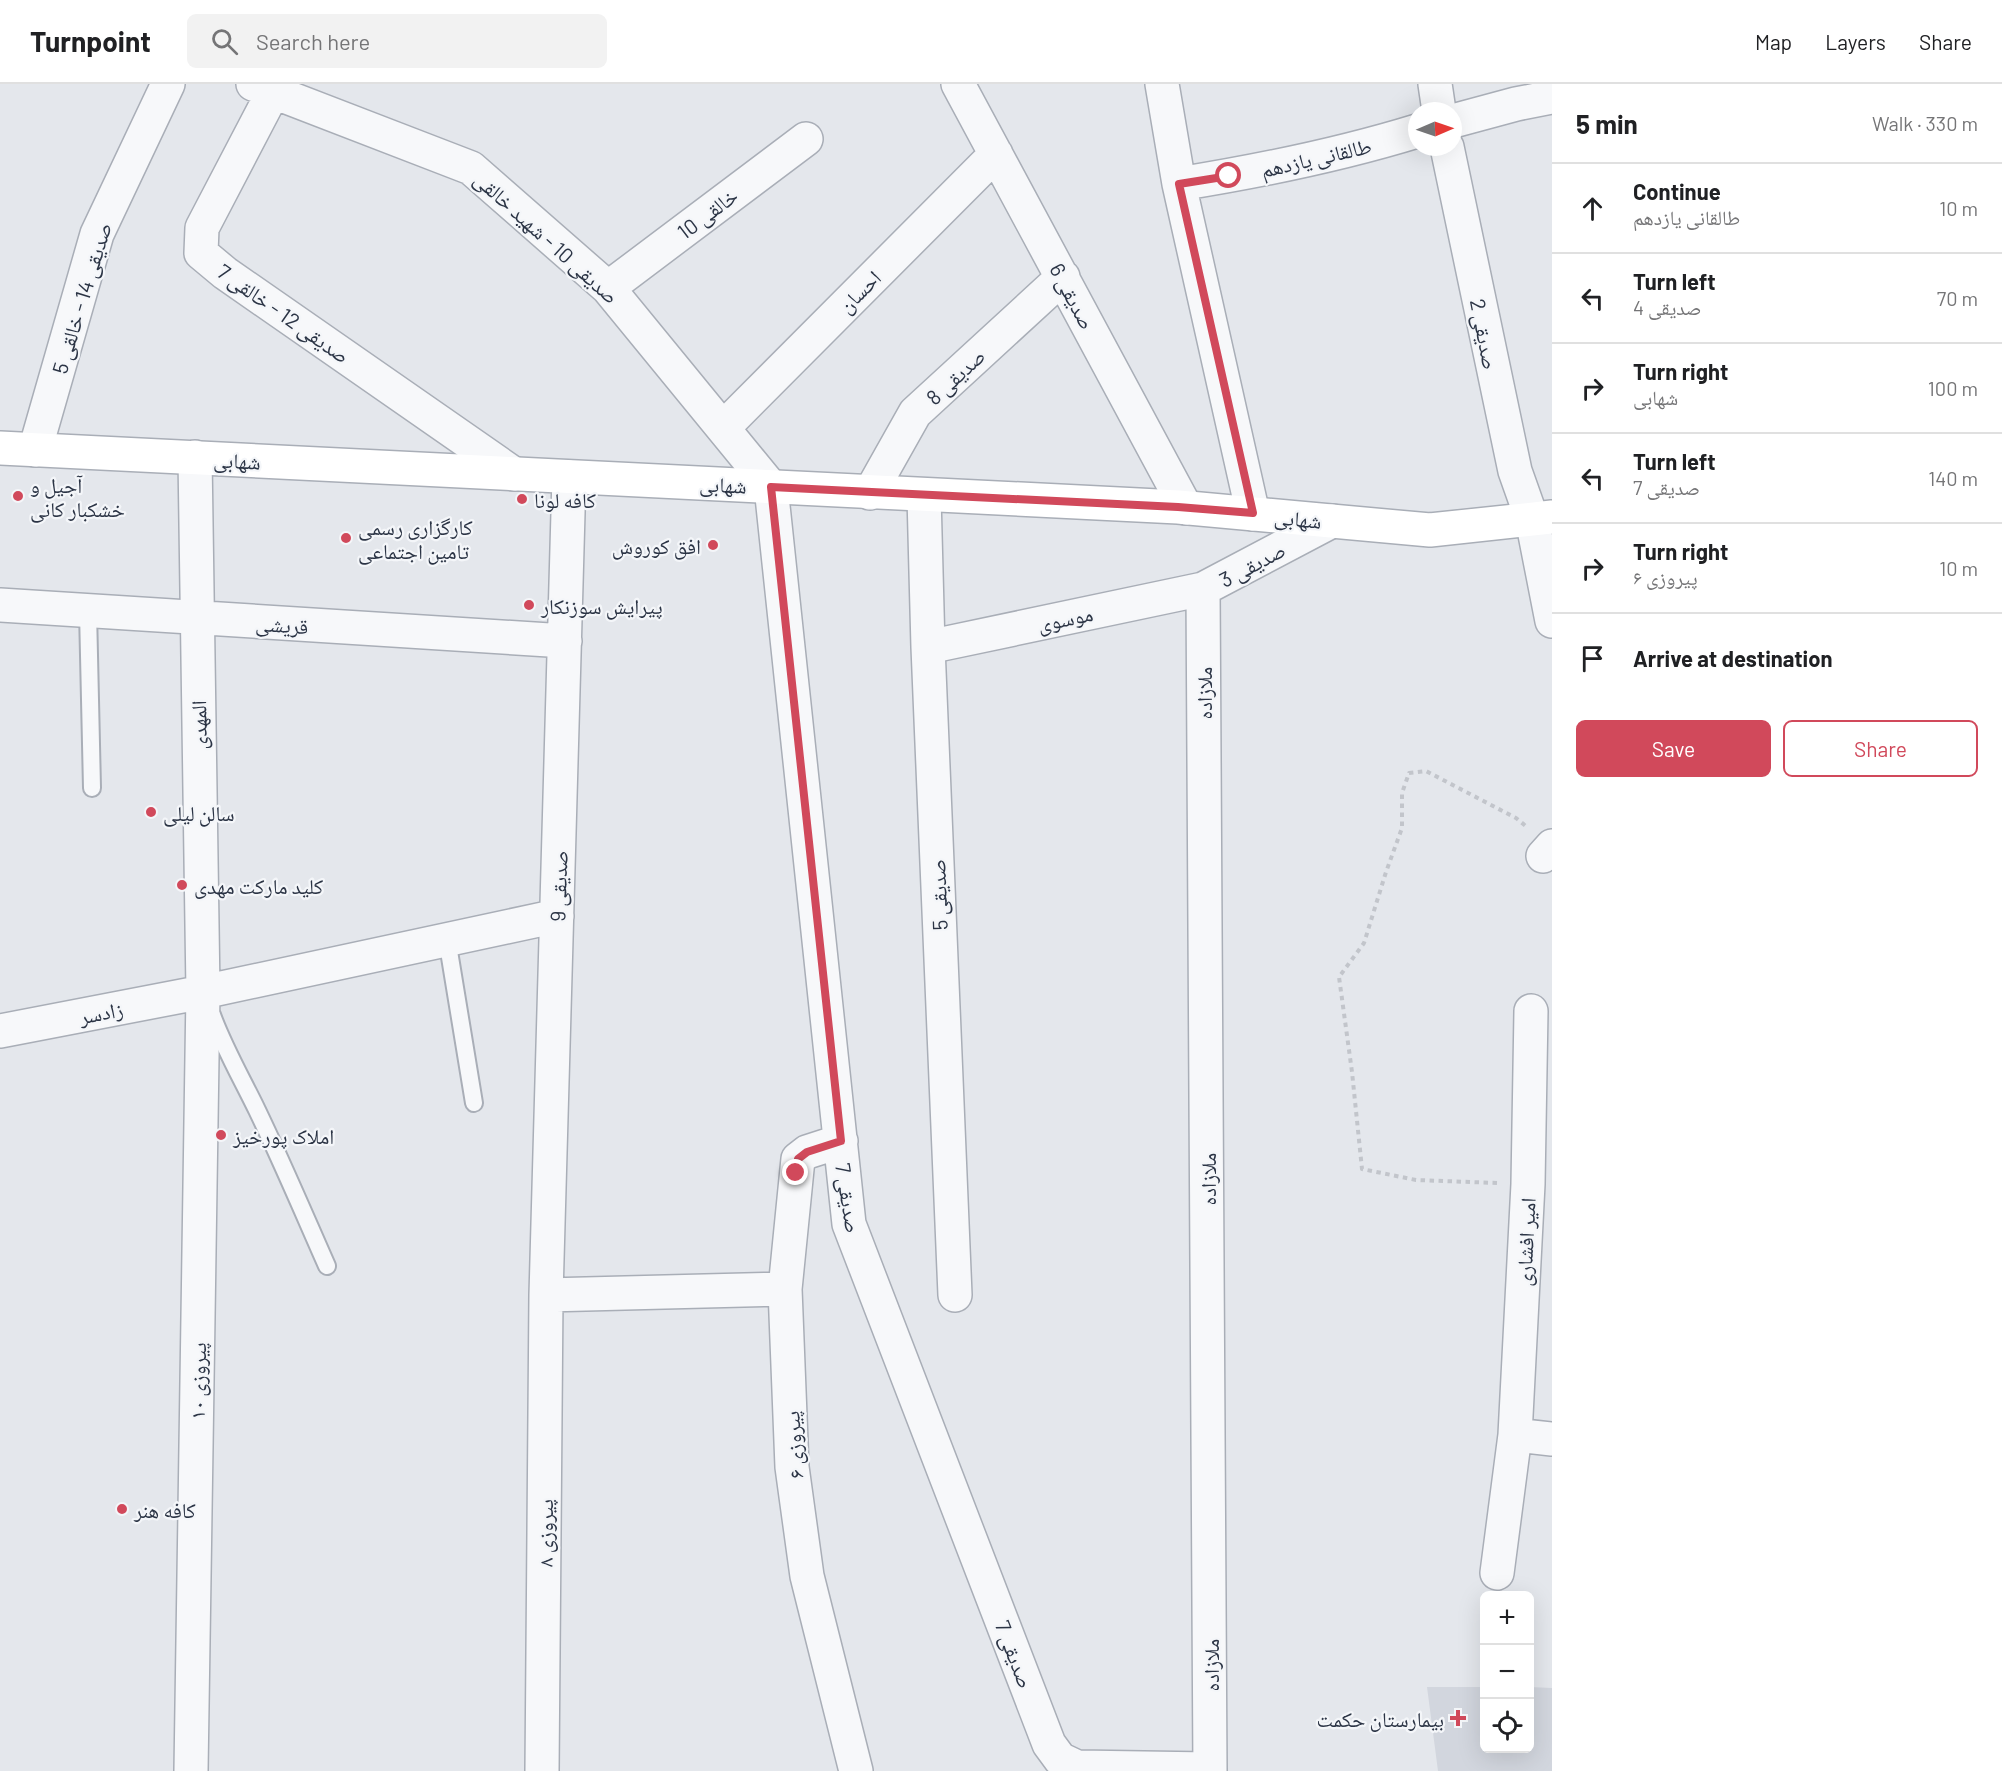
<!DOCTYPE html>
<meta charset="utf-8">
<style>
:root{--surface:#fff;--page:#f2f2f2;--text:#202124;--muted:#757577;--line:#e0e0e0;--accent:#d1495b}
body{margin:0;font-family:Barlow,"Noto Naskh Arabic",sans-serif;background:var(--page);color:var(--text)}
.controls{position:absolute;right:18px;bottom:18px;display:grid;overflow:hidden;border-radius:9px;box-shadow:0 6px 24px #0002}
.controls button{width:54px;height:54px;display:grid;place-items:center;padding:0;border:0;border-bottom:2px solid var(--line);background:var(--surface);color:var(--text);font:30px sans-serif}
.compass{position:absolute;left:1408px;top:18px;width:54px;height:54px;border-radius:50%;background:var(--surface);box-shadow:0 6px 24px #0002;rotate:88deg}
.stop{position:absolute;width:18px;height:18px;margin:-14px;border:4px solid #d1495b;border-radius:50%;background:#fff}
.stop.end{background:#d1495b;border-color:#fff;box-shadow:0 2px 6px #0008}
.list{margin:0;padding:0;list-style:none}
h2{display:flex;justify-content:space-between;align-items:center;height:78px;margin:0;padding:0 24px;font-size:26px}
h2 small{font-size:20px;font-weight:400;color:var(--muted)}
.list li{display:grid;grid-template-columns:39px 1fr auto;gap:18px;align-items:center;box-sizing:border-box;height:90px;padding:0 24px;border-top:2px solid var(--line)}
.list b{display:block;font-size:22px;white-space:nowrap}
.list p{margin:0;font-size:20px;white-space:nowrap;color:var(--muted)}
.list em{font-size:20px;font-style:normal;color:var(--muted)}
.actions{display:flex;gap:12px;padding:18px 24px}
.actions a{flex:1;padding:14px 0;border:2px solid var(--accent);border-radius:9px;text-align:center;font-size:21px;color:var(--accent)}
.actions .main{background:var(--accent);color:#fff}
.icon{flex:none;width:33px;height:33px;fill:none;stroke:currentColor;stroke-width:2;stroke-linecap:round;stroke-linejoin:round}
.map{position:relative;flex:none;width:1552px;height:1687px;overflow:hidden}
header{display:flex;align-items:center;gap:36px;box-sizing:border-box;height:84px;padding:0 30px;background:var(--surface);border-bottom:2px solid var(--line)}
header strong{font-size:28px}
nav{display:flex;gap:33px;margin-inline-start:auto;font-size:21px}
.search{width:420px;height:54px;background:var(--page);display:flex;align-items:center;gap:15px;box-sizing:border-box;padding:0 21px;border-radius:9px;color:var(--muted);font-size:22px}
main{display:flex}
aside{flex:1;background:var(--surface)}
.map>svg:first-child{display:block}
.built{fill:#d2d6de}
.lines{fill:none;stroke-linecap:round;stroke-linejoin:round}
.lane-casing{stroke:#a9aeb7;stroke-width:20}
.street-casing{stroke:#a9aeb7;stroke-width:36}
.secondary-casing{stroke:#a9aeb7;stroke-width:36}
.path{stroke:#c2c5cb;stroke-width:4;stroke-dasharray:4.5 4.5;stroke-linecap:butt}
.lane{stroke:#f7f8fa;stroke-width:16}
.street{stroke:#f7f8fa;stroke-width:33}
.secondary{stroke:#fff;stroke-width:33}
.route{stroke:#d1495b;stroke-width:8}
.poi-dot{fill:#d1495b;stroke:#f4f6f9;stroke-width:2}
.labels{text-anchor:middle;dominant-baseline:central;stroke-width:4.5;stroke-linejoin:round;paint-order:stroke}
.street-label{font-size:21px;fill:#2b3445;stroke:#f4f6f9}
.poi-label{font-size:21px;fill:#2b3445;stroke:#f4f6f9;text-anchor:start}
</style>
<header>
<strong>Turnpoint</strong>
<div class="search"><svg class="icon" aria-label="search" viewBox="0 0 24 24"><circle cx="10" cy="10" r="6"/><path d="M15 15l6 6"/></svg>Search here</div>
<nav><a>Map</a><a>Layers</a><a>Share</a></nav>
</header>
<main>
<div class="map">
<svg width="1552" height="1687" viewBox="0 0 1552 1687">
<rect width="100%" height="100%" fill="#e4e7ec"/>
<path class="built" d="M1427,1603H1484V1664H1530V1603L1552,1604V1687H1438Z"/>
<g class="lines">
<g class="lane-casing">
<path id="lane" d="M88,527L92,704
M447,855L474,1019
M212,931C224,964 242,995 257,1026C282,1078 304,1130 327,1182"/>
</g>
<g class="street-casing">
<path id="street" d="M253,0L471,84L608,204L771,403L849,1140L1049,1660L1060,1675L1077,1683L1210,1685
M958,0L1186,424
M1162,0L1179,100L1253,430
M1435,0L1439,27
M273,8L202,144L201,169L225,189L514,390
M1453,37L1516,20L1552,13
M1447,63L1515,387L1532,435L1552,537
M1179,100C1260,87 1339,71 1417,47
M608,204L806,55
M723,344L996,70
M35,366L97,150L168,0
M870,409L915,329L1063,193
M924,412L928,563L955,1211
M1203,505L1210,1687
M0,521L565,557
M928,563L1203,505L1332,437
M1543,772L1552,762
M1531,927L1528,1100L1515,1351L1552,1355
M0,947L203,908L557,832
M841,1057L807,1068L798,1075L785,1205L792,1383L807,1492L856,1687
M546,1211L785,1205
M1497,1489L1515,1351
M191,1687L203,908L195,373
M542,1687L546,1211L569,393"/>
</g>
<g class="secondary-casing">
<path id="secondary" d="M0,364L1178,423L1430,446L1552,433"/>
</g>
<path class="path" d="M1497,1099L1416,1096L1362,1085L1352,988L1339,893L1364,859L1386,788L1402,744V709L1409,689L1426,687L1516,734L1527,743"/>
<use href="#lane" class="lane"/>
<use href="#street" class="street"/>
<use href="#secondary" class="secondary"/>
</g>
<g class="lines">
<path class="route" d="M796,1089L798,1075L807,1068L841,1057L771,403L1178,423L1253,429L1179,100L1229,92"/>
</g>
<g class="poi-dot">
<circle cx="18" cy="412" r="6"/>
<circle cx="522" cy="415" r="6"/>
<circle cx="346" cy="454" r="6"/>
<circle cx="713" cy="461" r="6"/>
<circle cx="529" cy="521" r="6"/>
<circle cx="151" cy="728" r="6"/>
<circle cx="182" cy="801" r="6"/>
<circle cx="221" cy="1051" r="6"/>
<circle cx="122" cy="1425" r="6"/>
<path d="M1455 1625h6v6h6v6h-6v6h-6v-6h-6v-6h6z"/>
</g>
<g class="labels">
<g class="street-label">
<text transform="translate(1316 73) rotate(-13)">طالقانی یازدهم</text>
<text transform="translate(707 129) rotate(-37)">خالقی 10</text>
<text transform="translate(547 153) rotate(42)">صدیقی 10 - شهید خالقی</text>
<text transform="translate(859 207) rotate(-45)">احسان</text>
<text transform="translate(1073 212) rotate(62)">صدیقی 6</text>
<text transform="translate(81 214) rotate(-73)">صدیقی 14 - خالقی 5</text>
<text transform="translate(284 229) rotate(35)">صدیقی 12 - خالقی 7</text>
<text transform="translate(1485 250) rotate(79)">صدیقی 2</text>
<text transform="translate(955 292) rotate(-43)">صدیقی 8</text>
<text transform="translate(237 376) rotate(3)">شهابی</text>
<text transform="translate(723 400) rotate(3)">شهابی</text>
<text transform="translate(1298 434) rotate(6)">شهابی</text>
<text transform="translate(1252 480) rotate(-28)">صدیقی 3</text>
<text transform="translate(1065 534) rotate(-12)">موسوی</text>
<text transform="translate(282 540) rotate(4)">قریشی</text>
<text transform="translate(1203 609) rotate(-90)">ملازاده</text>
<text transform="translate(198 641) rotate(-91)">المهدی</text>
<text transform="translate(558 802) rotate(-88)">صدیقی 9</text>
<text transform="translate(938 811) rotate(-92)">صدیقی 5</text>
<text transform="translate(101 928) rotate(-11)">زادسر</text>
<text transform="translate(1207 1095) rotate(-90)">ملازاده</text>
<text transform="translate(849 1114) rotate(81)">صدیقی 7</text>
<text transform="translate(1525 1158) rotate(-87)">امیر افشاری</text>
<text transform="translate(197 1297) rotate(-89)">پیروزی ١٠</text>
<text transform="translate(793 1361) rotate(-94)">پیروزی ۶</text>
<text transform="translate(544 1449) rotate(-90)">پیروزی ٨</text>
<text transform="translate(1015 1570) rotate(69)">صدیقی 7</text>
<text transform="translate(1210 1581) rotate(-90)">ملازاده</text>
</g>
<g class="poi-label">
<text x="30" y="400">آجیل و<tspan x="30" dy="24">خشکبار کانی</tspan></text>
<text x="534" y="415">کافه لونا</text>
<text x="358" y="442">کارگزاری رسمی<tspan x="358" dy="24">تامین اجتماعی</tspan></text>
<text x="701" y="461" text-anchor="end">افق کوروش</text>
<text x="541" y="521">پیرایش سوزنکار</text>
<text x="163" y="728">سالن لیلی</text>
<text x="194" y="801">کلید مارکت مهدی</text>
<text x="233" y="1051">املاک پورخیز</text>
<text x="134" y="1425">کافه هنر</text>
<text x="1444" y="1634" text-anchor="end">بیمارستان حکمت</text>
</g>
</g>
</svg>
<div class="controls">
<button>+</button>
<button>−</button>
<button><svg class="icon" aria-label="locate" viewBox="0 0 24 24"><circle cx="12" cy="12" r="6"/><path d="M12 2v4M12 18v4M2 12h4M18 12h4"/></svg></button>
</div>
<svg class="compass" viewBox="-18 -18 36 36"><path d="M0-13l5 13h-10z" fill="#e53935"/><path d="M0 13l5-13h-10z" fill="#757577"/></svg>
<div class="stop" style="left:1229px;top:92px"></div>
<div class="stop end" style="left:796px;top:1089px"></div>
</div>
<aside>
<h2>5 min<small>Walk · 330 m</small></h2>
<ul class="list">
<li><svg class="icon" aria-label="ahead" viewBox="0 0 24 24"><path d="M12 20V5M6 11l6-6 6 6"/></svg><div><b>Continue</b><p>طالقانی یازدهم</p></div><em>10 m</em></li>
<li><svg class="icon" aria-label="left" viewBox="0 0 24 24"><path d="M17 20v-9H6M10 6l-5 5 5 5"/></svg><div><b>Turn left</b><p>صدیقی 4</p></div><em>70 m</em></li>
<li><svg class="icon" aria-label="right" viewBox="0 0 24 24"><path d="M7 20v-9h11M14 6l5 5-5 5"/></svg><div><b>Turn right</b><p>شهابی</p></div><em>100 m</em></li>
<li><svg class="icon" aria-label="left" viewBox="0 0 24 24"><path d="M17 20v-9H6M10 6l-5 5 5 5"/></svg><div><b>Turn left</b><p>صدیقی 7</p></div><em>140 m</em></li>
<li><svg class="icon" aria-label="right" viewBox="0 0 24 24"><path d="M7 20v-9h11M14 6l5 5-5 5"/></svg><div><b>Turn right</b><p>پیروزی ۶</p></div><em>10 m</em></li>
<li><svg class="icon" aria-label="arrive" viewBox="0 0 24 24"><path d="M6 21V4h12l-3 4 3 4H6"/></svg><div><b>Arrive at destination</b></div></li>
</ul>
<div class="actions"><a class="main">Save</a><a>Share</a></div>
</aside>
</main>
